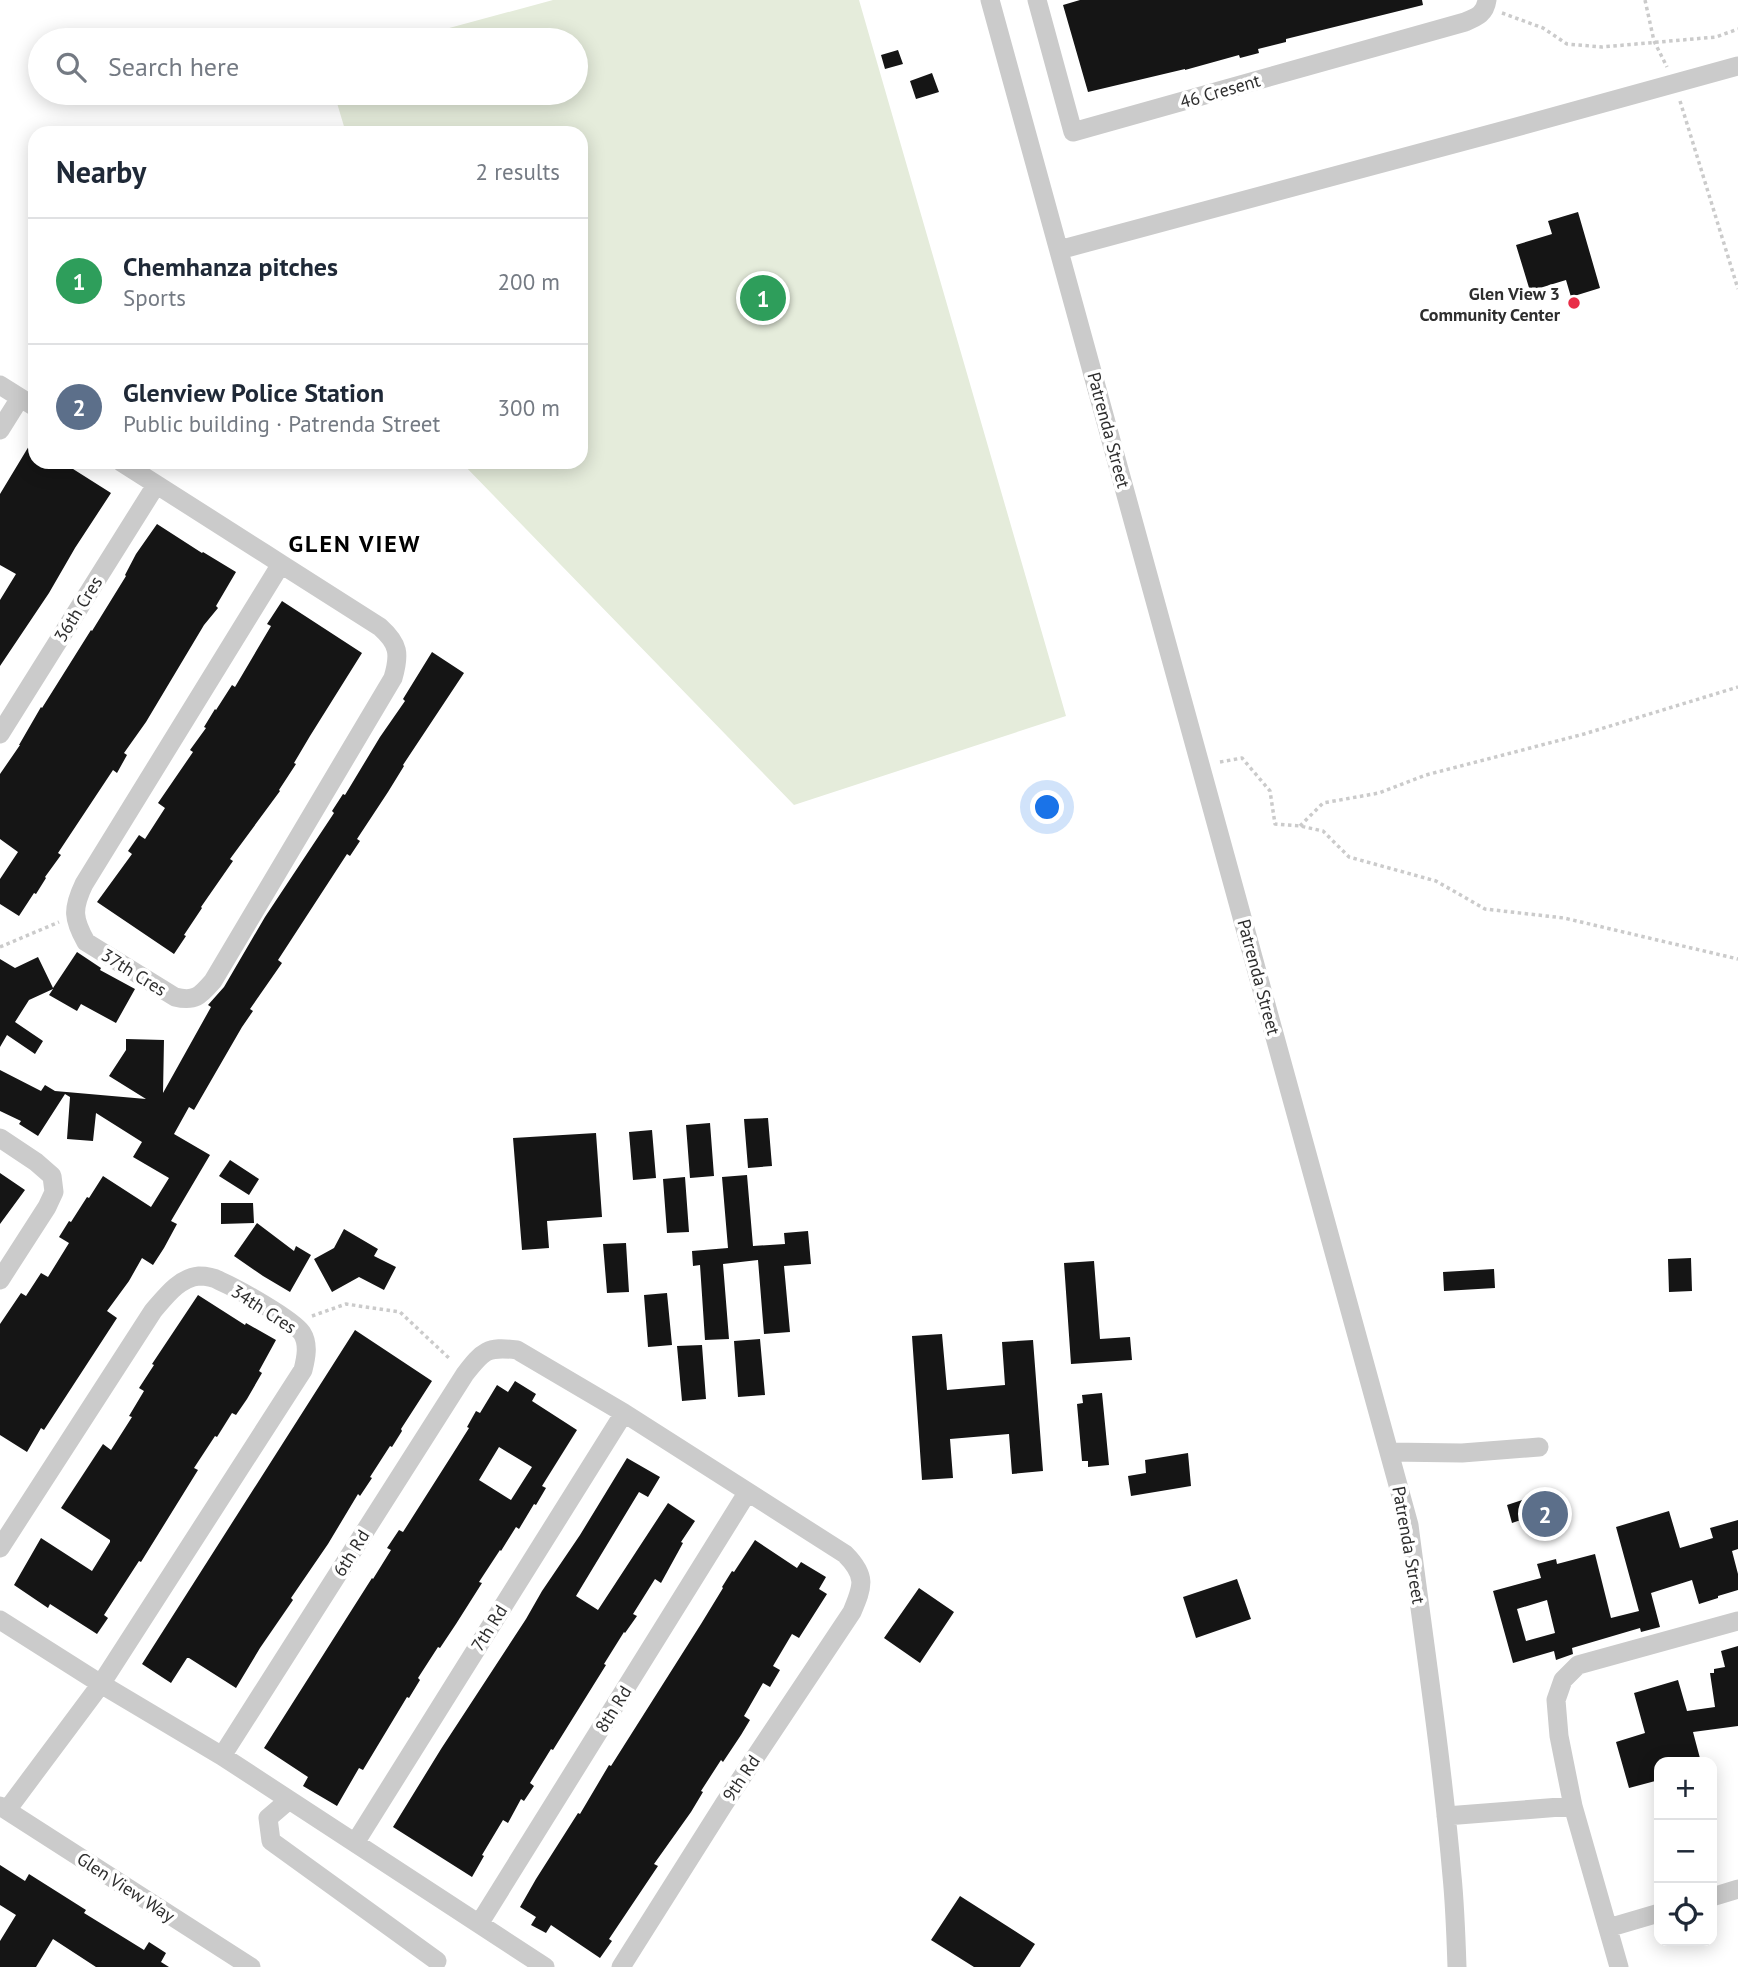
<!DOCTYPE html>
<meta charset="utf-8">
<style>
:root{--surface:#fff;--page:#f6f6f7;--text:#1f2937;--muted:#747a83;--line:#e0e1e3;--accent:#0b8043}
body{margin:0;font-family:"PT Sans",sans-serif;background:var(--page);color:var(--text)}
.controls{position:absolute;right:21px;bottom:21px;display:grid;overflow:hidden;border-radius:14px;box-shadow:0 4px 18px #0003}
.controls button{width:63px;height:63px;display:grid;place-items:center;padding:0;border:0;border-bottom:2px solid var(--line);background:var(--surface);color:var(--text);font:35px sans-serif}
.you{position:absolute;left:1048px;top:808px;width:24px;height:24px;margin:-18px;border:5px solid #fff;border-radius:50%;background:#1a73e8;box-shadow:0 0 0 10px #1a73e833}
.badge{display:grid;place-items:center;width:46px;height:46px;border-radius:50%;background:var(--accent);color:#fff;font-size:23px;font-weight:700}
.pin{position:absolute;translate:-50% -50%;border:4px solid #fff;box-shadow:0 2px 7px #0006}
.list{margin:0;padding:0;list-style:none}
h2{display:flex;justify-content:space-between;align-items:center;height:91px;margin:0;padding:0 28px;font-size:30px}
h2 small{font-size:23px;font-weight:400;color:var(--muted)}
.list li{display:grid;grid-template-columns:46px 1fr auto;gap:21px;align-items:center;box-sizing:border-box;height:126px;padding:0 28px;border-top:2px solid var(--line)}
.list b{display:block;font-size:26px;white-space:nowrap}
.list p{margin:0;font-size:23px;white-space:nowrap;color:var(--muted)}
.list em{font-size:23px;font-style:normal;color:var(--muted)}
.icon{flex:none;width:38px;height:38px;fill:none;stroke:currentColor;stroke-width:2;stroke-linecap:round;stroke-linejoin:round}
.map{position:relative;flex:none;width:1738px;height:1967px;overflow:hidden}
.search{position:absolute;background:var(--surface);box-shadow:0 4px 18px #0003;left:28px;top:28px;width:560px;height:77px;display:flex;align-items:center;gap:18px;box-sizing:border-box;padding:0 24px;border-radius:38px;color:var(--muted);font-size:26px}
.panel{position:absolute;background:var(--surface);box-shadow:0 4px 18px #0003;left:28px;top:126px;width:560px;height:343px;border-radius:21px}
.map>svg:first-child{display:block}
.green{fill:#e5ecdb}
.building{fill:#151515;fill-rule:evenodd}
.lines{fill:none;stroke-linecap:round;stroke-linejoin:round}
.path{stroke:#cbcbcb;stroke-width:3.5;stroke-dasharray:3.5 3.5;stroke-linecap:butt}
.minor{stroke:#cbcbcb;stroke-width:19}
.poi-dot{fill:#e82d47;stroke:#fff;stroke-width:2.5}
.labels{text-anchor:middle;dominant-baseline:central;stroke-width:7;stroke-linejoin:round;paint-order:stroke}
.street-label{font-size:18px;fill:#2e2e2e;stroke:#fff}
.poi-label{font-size:18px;font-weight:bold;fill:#2e2e2e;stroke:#fff;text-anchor:end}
.district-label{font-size:24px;font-weight:bold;letter-spacing:2px;fill:#000;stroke:#fff}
</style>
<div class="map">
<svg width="1738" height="1967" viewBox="0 0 1738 1967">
<rect width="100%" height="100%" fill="#fff"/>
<path class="green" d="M553,0H859L1066,716L794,805L461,462H581V133H346L334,93H576V40H405Z"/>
<path class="building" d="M1080,0H1422L1423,5L1286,39V42L1258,49L1259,53L1240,58L1239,55L1185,70V69L1088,92L1063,5Z
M898,50L903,64L885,69L881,55Z
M932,73L939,92L916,99L910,81Z
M1578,212L1600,288L1571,297L1566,280L1530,291L1516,245L1552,234L1548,221Z
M35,436V462H62L111,493L75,548L49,593L0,666V600L16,574L0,565V494Z
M157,524L202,553L203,552L236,572L216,606L218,608L204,625L146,722L124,753L127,755L117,773L113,770L58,853L61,855L45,877L46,878L36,894L34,893L19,916L0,904V879L18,852L0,839V774L20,745H19L41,707L42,708L91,630L92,631L126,576L125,575L136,554Z
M282,601L362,653L310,736L294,763L296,764L279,790L280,791L230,859L233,861L201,907L202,908L184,935L186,936L174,954L97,902L132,854L128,851L139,835L145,839L165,808L158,803L193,752L190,750L206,728L204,727L215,709L216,710L232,685L235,687L271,626L267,624Z
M432,652L464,673L403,765L404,766L388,792L357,839L360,841L350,856L347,854L278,960L282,963L250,1009L253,1011L242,1027L194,1110L189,1107L174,1134L210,1155L171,1221L177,1224L164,1248L153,1265L142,1258L129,1281L107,1311L117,1318L44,1430L41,1428L27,1452L0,1435V1324L21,1293L26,1296L41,1273L48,1277L69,1243L59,1237L69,1221L71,1222L87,1197L89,1198L103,1176L151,1207L169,1178L133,1157L142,1142L96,1113L93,1141L67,1139L70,1097L65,1094L38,1136L19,1124L21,1121L0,1111V1070L41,1091L45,1085L55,1091L146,1099L109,1076L126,1050V1039L164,1040L163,1093L211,1007L208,1005L224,987L265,917L334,813L332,811L343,794L345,795L380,737L405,701L403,699Z
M77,952L101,968L100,970L135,989L116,1023L81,1004L77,1011L49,995L53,989L29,1000L15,1022L43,1041L35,1054L7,1035L0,1047V959L15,968L38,957L53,988Z
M768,1118L772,1166L748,1168L744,1119Z
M710,1123L714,1176L690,1178L686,1125Z
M652,1130L656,1178L633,1180L629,1132Z
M596,1133L602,1217L547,1221L549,1248L522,1250L513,1138Z
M230,1160L259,1179L249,1195L219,1176Z
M0,1173L25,1190L0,1224Z
M747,1175L753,1246L785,1244L784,1233L808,1231L811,1264L784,1266L790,1332L764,1334L758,1260L723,1264L729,1339L705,1340L700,1265L693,1266L692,1251L728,1248L722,1177Z
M685,1177L689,1232L667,1233L663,1179Z
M221,1203H253L254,1223L221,1224Z
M257,1223L294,1251L296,1246L311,1255L290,1292L263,1276L234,1256Z
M344,1229L378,1249L374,1256L396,1267L384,1290L359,1277L332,1292L314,1259L334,1248Z
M626,1243L629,1292L607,1293L603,1244Z
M1691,1258L1692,1291L1669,1292L1668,1259Z
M1094,1261L1100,1339L1130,1337L1132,1360L1071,1364L1064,1263Z
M1494,1269L1495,1288L1444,1291L1443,1272Z
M667,1293L672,1345L648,1347L644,1295Z
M198,1295L245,1325L246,1323L276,1340L259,1371L262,1373L247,1399L236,1415L232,1413L217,1437L215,1436L194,1468L198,1470L141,1562L139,1561L104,1615L108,1618L97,1634L50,1604L48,1608L14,1585L41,1538L92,1571L110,1542V1540L61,1508L103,1444L111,1450L132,1417L129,1416L144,1391L139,1388L154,1365L152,1364Z
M355,1330L432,1381L401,1429L402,1431L392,1447L390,1446L370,1477L372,1478L360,1496L358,1494L328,1544L291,1598L293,1600L260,1648L236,1688L189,1658H187L171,1683L142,1664Z
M942,1334L947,1390L1005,1385L1002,1342L1033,1340L1043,1471L1012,1474L1009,1434L950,1439L953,1478L922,1480L912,1336Z
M760,1339L765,1395L738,1397L734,1341Z
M702,1345L706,1399L682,1401L677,1346Z
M515,1381L536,1394L532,1401L577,1430L542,1486L546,1488L536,1505L534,1504L519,1529L516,1527L501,1551L500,1550L479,1582L482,1583L456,1624L440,1648L438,1647L418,1678L420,1680L409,1698L407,1697L363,1770L359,1768L337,1806L303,1786L308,1777L264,1748L372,1578L373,1579L391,1550L387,1548L399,1530L403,1532L452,1455L469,1428L467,1427L476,1411L480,1413L497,1385L508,1392ZM499,1447L532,1467L511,1500L479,1480Z
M1102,1393L1109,1465L1088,1467V1461H1082L1077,1404L1083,1403L1082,1395Z
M1188,1453L1191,1486L1131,1496L1128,1476L1146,1473L1145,1460Z
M627,1458L660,1477L648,1497L639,1492L576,1596L598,1610L668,1503L695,1521L681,1542L683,1543L661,1583L655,1579L633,1614L637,1616L625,1633L624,1632L604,1664L606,1665L553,1750L551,1749L530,1783L534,1786L524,1801L521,1799L508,1823L503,1820L482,1855L484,1856L472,1877L393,1827L441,1749L526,1619L542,1591L580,1535Z
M1550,1491L1556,1508L1512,1523L1507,1505Z
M1669,1511L1680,1548L1713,1538L1710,1528L1738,1520V1549L1732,1551L1738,1574V1590L1718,1596V1598L1699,1604L1692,1580L1651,1593L1660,1627L1641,1632L1640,1628L1572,1648L1573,1654L1556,1660L1554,1651L1513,1663L1493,1591L1541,1578L1537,1564L1556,1559L1557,1564L1595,1554L1611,1618L1639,1611L1616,1527ZM1547,1600L1555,1633L1526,1641L1517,1609Z
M755,1540L797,1568L801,1562L826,1577L819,1589L827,1594L799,1638L792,1634L773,1666L780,1670L770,1687L763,1683L744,1716L750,1720L741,1735L723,1762L721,1760L701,1791L703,1792L691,1812L654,1864L658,1866L609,1939L612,1941L600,1958L551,1925L546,1933L531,1925L536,1917L520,1907L536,1879L578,1813L580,1814L609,1765L611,1766L701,1624L723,1588L722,1587L732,1571L734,1572Z
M1237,1579L1251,1619L1196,1638L1183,1597Z
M919,1588L954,1612L920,1663L884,1638Z
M1738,1646V1726L1693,1732L1701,1762H1659V1780L1629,1788L1616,1742L1645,1733L1634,1693L1678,1680L1687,1711L1715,1707L1710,1673H1714V1669L1725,1667L1721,1651Z
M0,1865L25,1881L29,1874L86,1910L84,1913L144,1950L149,1942L166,1953L161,1962L169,1967H96L53,1939L36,1967H0V1941L16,1915L0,1905Z
M960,1896L1035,1944L1020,1967H974L931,1940Z"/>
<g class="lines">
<path class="path" d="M1645,0L1654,41L1667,67
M1502,13L1543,28L1567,44L1602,47L1716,37L1738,29
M1680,101L1738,289
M1220,762L1242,758L1270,791L1275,824L1300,826L1323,831L1349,857L1436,881L1485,909L1564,918L1738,959
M1300,826L1323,803L1379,793L1426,775L1584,734L1738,687
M0,947L59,922
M312,1316L346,1304L400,1312L451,1360"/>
<path class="minor" d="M990,0L1409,1525C1424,1642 1442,1759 1452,1876C1455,1906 1456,1937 1457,1967
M1037,0L1073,132L1465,22C1477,17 1485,14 1487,0
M1059,250L1498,132L1738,66
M0,385L35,407
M0,430L20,398
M121,462L264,553L281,564L380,627C399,644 400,654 393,678L213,981C200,996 195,1002 175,997L86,942C73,919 72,909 84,884L281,564
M0,734L156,485
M0,1138L36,1162L52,1176L54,1192L47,1207L0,1280
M1390,1452L1462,1453L1539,1447
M0,1548L153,1311C166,1296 179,1278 199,1276C206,1276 215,1278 220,1281C238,1289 292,1319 302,1333C309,1344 306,1358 303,1370L101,1684L7,1810
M0,1620L101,1684L222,1756L545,1967
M222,1756L465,1374C483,1351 487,1346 517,1350L624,1413L845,1554C867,1576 863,1586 852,1612L724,1804L621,1967
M289,1800L268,1818L271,1841L437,1961
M0,1806L251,1967
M1446,1816L1573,1806
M355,1843L624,1413
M1712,1897L1738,1889
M479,1924L747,1493
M1608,1928L1659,1913
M1619,1967L1573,1806L1559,1736L1556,1700L1563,1680L1578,1665L1738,1621"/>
</g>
<circle class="poi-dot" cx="1574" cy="303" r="7"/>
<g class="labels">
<g class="street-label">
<text transform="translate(1220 91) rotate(-16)">46 Cresent</text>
<text transform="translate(1109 430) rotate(75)">Patrenda Street</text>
<text transform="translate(78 609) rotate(-58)">36th Cres</text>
<text transform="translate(134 972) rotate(32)">37th Cres</text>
<text transform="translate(1259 977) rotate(75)">Patrenda Street</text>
<text transform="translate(264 1309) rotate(33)">34th Cres</text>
<text transform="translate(1409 1545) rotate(80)">Patrenda Street</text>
<text transform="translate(351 1553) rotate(-58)">6th Rd</text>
<text transform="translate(489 1628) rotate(-58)">7th Rd</text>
<text transform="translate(613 1709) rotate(-58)">8th Rd</text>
<text transform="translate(741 1778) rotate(-56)">9th Rd</text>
<text transform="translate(126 1887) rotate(33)">Glen View Way</text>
</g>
<g class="poi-label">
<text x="1560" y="293">Glen View 3<tspan x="1560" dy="21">Community Center</tspan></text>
</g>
<g class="district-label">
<text x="355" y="543">GLEN VIEW</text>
</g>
</g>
</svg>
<div class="controls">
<button>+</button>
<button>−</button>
<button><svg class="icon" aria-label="locate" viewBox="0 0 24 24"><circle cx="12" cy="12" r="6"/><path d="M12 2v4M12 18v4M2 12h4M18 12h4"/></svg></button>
</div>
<div class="you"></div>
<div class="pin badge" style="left:763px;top:298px;background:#2e9e5b">1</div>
<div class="pin badge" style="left:1545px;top:1514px;background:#5c6f8a">2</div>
<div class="search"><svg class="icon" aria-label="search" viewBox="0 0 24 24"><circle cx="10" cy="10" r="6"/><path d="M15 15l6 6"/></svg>Search here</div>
<section class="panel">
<h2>Nearby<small>2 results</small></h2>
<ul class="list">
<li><span class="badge" style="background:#2e9e5b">1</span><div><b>Chemhanza pitches</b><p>Sports</p></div><em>200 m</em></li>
<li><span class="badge" style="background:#5c6f8a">2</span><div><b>Glenview Police Station</b><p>Public building · Patrenda Street</p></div><em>300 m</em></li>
</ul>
</section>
</div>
